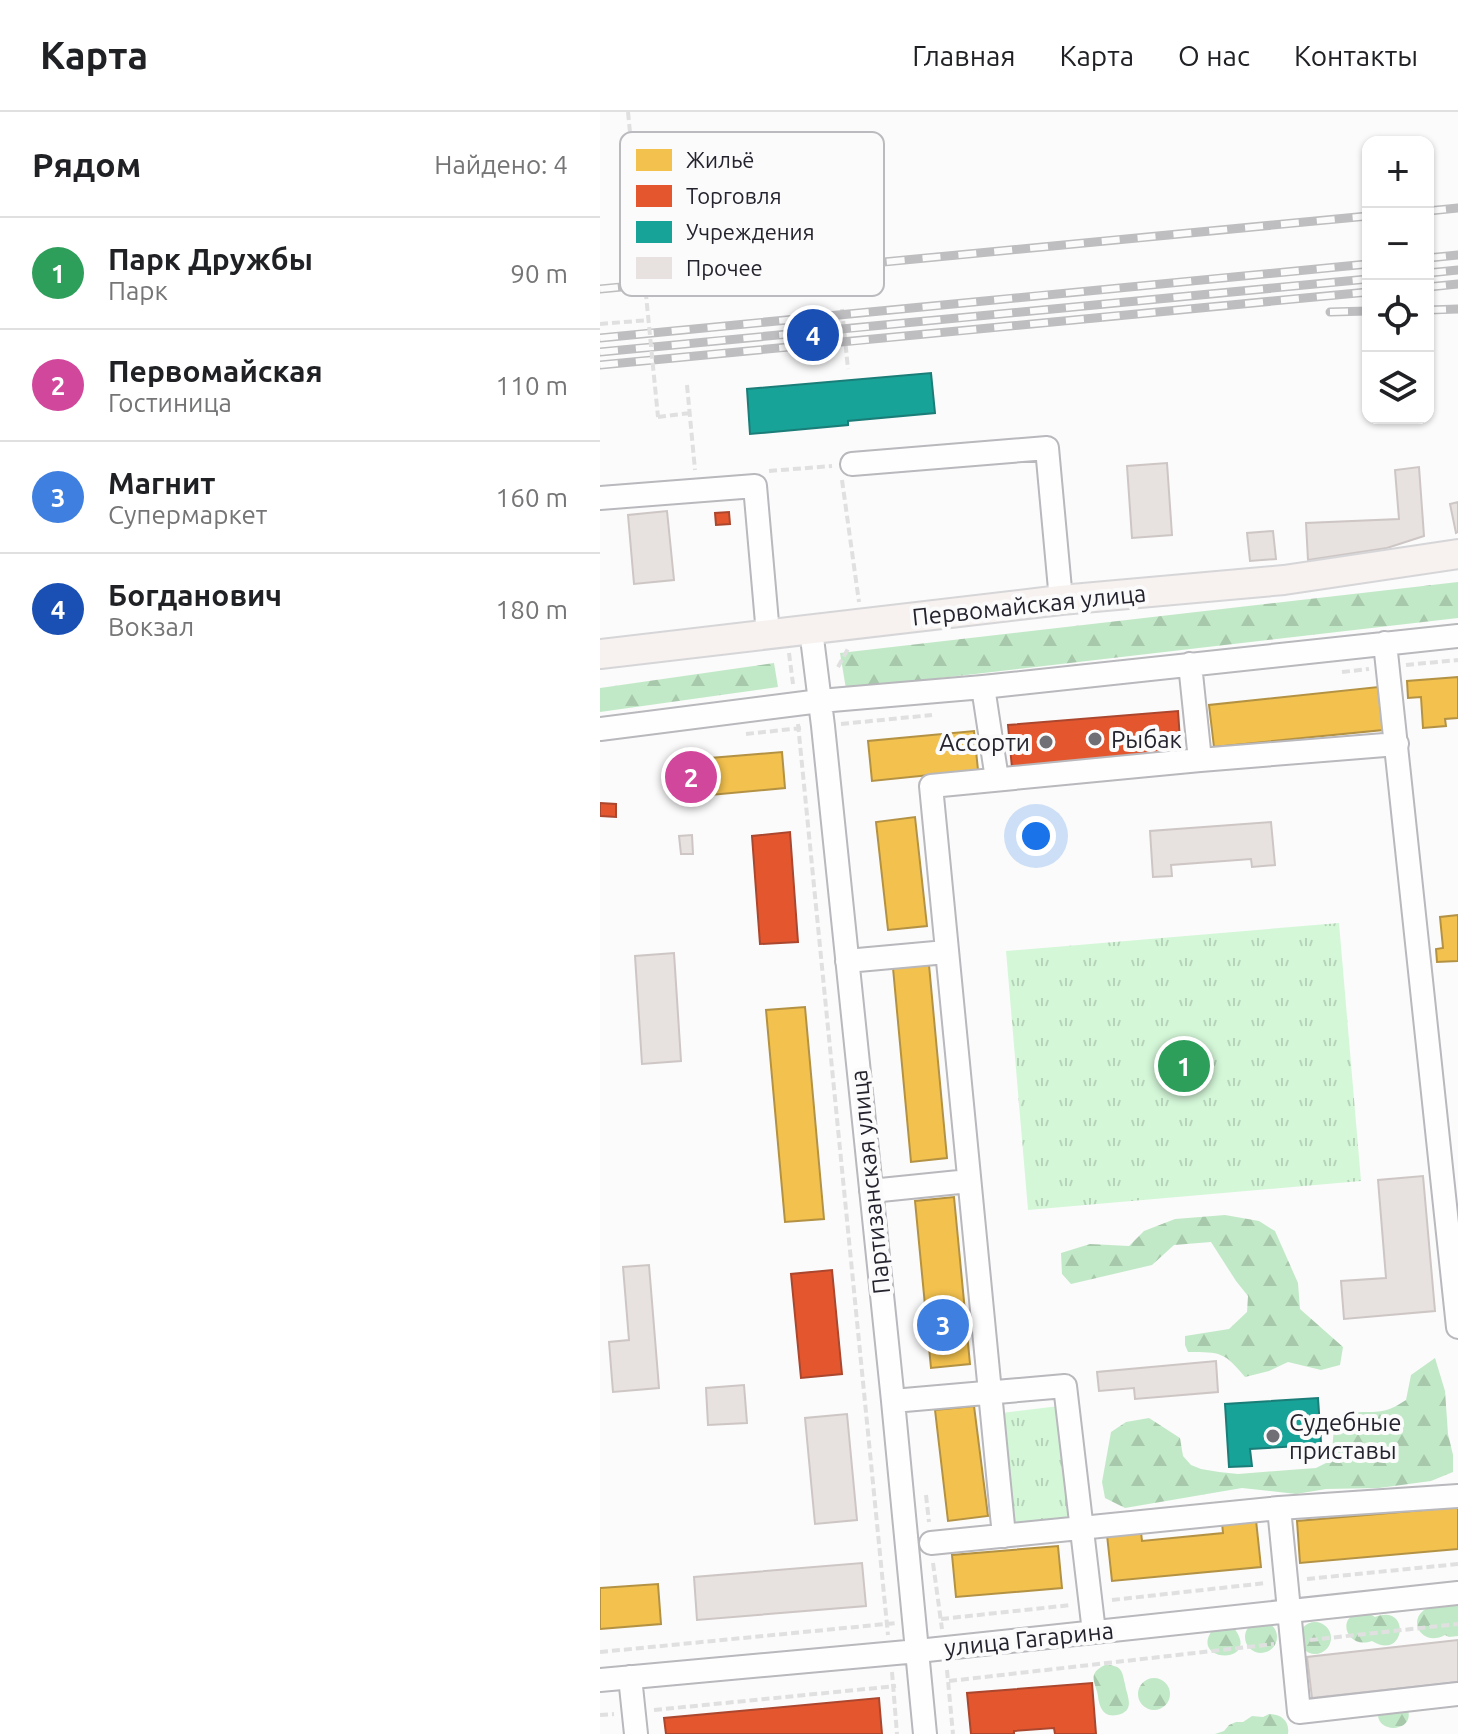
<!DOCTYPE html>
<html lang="ru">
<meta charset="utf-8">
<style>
:root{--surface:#fff;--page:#f2f2f2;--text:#202124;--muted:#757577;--line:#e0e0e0;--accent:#db2777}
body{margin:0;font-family:Ubuntu,sans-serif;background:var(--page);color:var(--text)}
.controls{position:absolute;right:24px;top:24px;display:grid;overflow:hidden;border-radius:16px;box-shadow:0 2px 6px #0004}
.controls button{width:72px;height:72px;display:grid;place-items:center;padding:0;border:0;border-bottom:2px solid var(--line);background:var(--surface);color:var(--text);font:40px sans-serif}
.you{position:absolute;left:436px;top:724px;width:28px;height:28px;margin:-20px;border:6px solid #fff;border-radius:50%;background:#1a73e8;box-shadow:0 0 0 12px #1a73e833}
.badge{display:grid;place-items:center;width:52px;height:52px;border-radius:50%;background:var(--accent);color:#fff;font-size:26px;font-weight:700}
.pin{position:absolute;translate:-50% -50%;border:4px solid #fff;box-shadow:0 2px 8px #0006}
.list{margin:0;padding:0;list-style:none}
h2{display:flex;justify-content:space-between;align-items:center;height:104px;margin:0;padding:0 32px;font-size:34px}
h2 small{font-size:26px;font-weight:400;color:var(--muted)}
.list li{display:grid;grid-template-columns:52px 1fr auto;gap:24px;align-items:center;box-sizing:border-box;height:112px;padding:0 32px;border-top:2px solid var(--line)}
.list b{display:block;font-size:30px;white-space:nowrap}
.list p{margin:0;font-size:26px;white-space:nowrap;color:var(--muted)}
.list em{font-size:26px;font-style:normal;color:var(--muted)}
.icon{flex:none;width:44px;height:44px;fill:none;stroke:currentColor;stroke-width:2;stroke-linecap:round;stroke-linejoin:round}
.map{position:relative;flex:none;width:858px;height:1622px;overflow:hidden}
header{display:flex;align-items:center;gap:48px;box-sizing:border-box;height:112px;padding:0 40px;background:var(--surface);border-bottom:2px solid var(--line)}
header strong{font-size:38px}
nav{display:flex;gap:44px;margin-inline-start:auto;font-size:28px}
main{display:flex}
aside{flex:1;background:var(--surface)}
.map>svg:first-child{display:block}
.forest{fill:url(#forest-firs)}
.park{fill:url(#park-tufts)}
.homes{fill:#f2c14e;stroke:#b49244;stroke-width:2}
.shops{fill:#e4572e;stroke:#ab472e;stroke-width:2}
.public{fill:#17a398;stroke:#1b7d78;stroke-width:2}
.building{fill:#e7e1e0;stroke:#cdc6c5;stroke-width:2}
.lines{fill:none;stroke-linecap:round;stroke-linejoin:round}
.minor-casing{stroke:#b8b8bd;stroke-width:26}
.major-casing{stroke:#d6d6d8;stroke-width:32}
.path{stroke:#e0e0e0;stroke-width:4;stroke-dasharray:8 4;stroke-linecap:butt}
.minor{stroke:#fefefe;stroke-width:22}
.major{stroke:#f7f1ef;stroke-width:28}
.rail-casing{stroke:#bebdbf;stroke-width:9}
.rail{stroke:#fbfbfb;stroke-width:6;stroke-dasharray:18;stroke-linecap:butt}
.path-bridge{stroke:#e0e0e0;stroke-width:4;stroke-dasharray:8 4;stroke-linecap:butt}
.poi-dot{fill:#706f76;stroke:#fbfbfb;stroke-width:3}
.labels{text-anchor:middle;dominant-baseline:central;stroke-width:8;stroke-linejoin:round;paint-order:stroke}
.street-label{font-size:24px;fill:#25232e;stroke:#fbfbfb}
.poi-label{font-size:24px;fill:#25232e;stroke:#fbfbfb;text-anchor:start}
.key{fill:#fbfbfb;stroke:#bbbabe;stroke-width:2}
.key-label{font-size:22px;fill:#25232e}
</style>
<header>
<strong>Карта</strong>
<nav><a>Главная</a><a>Карта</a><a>О нас</a><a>Контакты</a></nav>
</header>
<main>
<aside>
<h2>Рядом<small>Найдено: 4</small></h2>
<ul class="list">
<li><span class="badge" style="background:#2e9e5b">1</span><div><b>Парк Дружбы</b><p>Парк</p></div><em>90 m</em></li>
<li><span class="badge" style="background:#d1479c">2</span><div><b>Первомайская</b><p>Гостиница</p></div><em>110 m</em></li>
<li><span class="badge" style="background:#3f7fe0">3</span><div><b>Магнит</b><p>Супермаркет</p></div><em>160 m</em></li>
<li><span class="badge" style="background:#1a4fb4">4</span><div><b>Богданович</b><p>Вокзал</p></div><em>180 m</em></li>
</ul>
</aside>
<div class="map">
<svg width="858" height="1622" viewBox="0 0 858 1622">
<defs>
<pattern id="forest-firs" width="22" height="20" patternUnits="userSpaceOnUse" patternTransform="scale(2)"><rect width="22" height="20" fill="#c2e9c7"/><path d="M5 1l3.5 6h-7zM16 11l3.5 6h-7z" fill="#a7c8ab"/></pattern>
<pattern id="park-tufts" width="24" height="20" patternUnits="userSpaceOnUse" patternTransform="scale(2)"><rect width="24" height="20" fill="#d4f7d8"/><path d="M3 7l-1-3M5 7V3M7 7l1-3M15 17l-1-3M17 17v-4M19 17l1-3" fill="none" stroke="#b6d3ba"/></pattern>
</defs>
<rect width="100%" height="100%" fill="#fbfbfb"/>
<path class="forest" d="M858,470V506L246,577L240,541Z
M174,551L178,575L0,600V576Z
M625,1103L659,1109L675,1119L698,1171L700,1197L743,1235L740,1253L721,1258L688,1250L669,1259L645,1265C624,1240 621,1240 588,1240L585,1233V1224L629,1217L647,1200L648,1184L636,1169L611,1130L574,1133L552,1153L471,1172L462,1162L461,1141L490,1132L529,1134L544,1119L575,1107Z
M835,1246L845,1279L848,1322L853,1343V1360L831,1369L779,1376L726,1377L696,1382L642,1376L525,1396L505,1386L502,1370L511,1320L526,1310L549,1306L580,1326L583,1344L591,1353L601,1357L619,1360L638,1362L702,1357L716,1356L732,1348C733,1339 732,1324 735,1315C743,1295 766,1302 782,1299C792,1297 798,1293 806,1288L811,1263Z
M849,1493L858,1494V1524L849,1525L845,1523C824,1535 807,1511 824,1498C832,1493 840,1497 849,1493Z
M767,1500L775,1505C812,1491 805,1550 772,1529C750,1537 738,1512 753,1503C757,1500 762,1501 767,1500Z
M645 1525a16 16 0 1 1 32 0a16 16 0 1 1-32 0Z
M699 1526a16 16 0 1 1 32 0a16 16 0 1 1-32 0Z
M614,1516H634C663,1554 585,1551 614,1516Z
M505,1553C522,1553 522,1559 525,1572C526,1582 537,1599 517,1603C503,1606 499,1594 498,1584C496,1571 486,1562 505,1553Z
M538 1582a16 16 0 1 1 32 0a16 16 0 1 1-32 0Z
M779,1597L808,1598C815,1622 771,1622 779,1597Z
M669,1602C681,1602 690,1609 688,1622H615L624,1619L629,1613L636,1610H643L652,1604L663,1605Z"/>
<path class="park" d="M739,811L761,1069L428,1098L406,839Z
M459,1294L472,1406L415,1413L402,1301Z"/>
<path class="homes" d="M858,565V606L845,607L846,614L823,616L821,585L808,586L807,569Z
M778,575L783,618L614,635L609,593Z
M374,619L378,658L272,669L268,629Z
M182,640L185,676L78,686L74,649Z
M315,705L327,814L288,818L276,710Z
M858,803V849L837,850L836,837L843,836L840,805Z
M329,853L347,1046L311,1050L293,856Z
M205,895L224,1107L185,1110L166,898Z
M354,1085L370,1252L331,1256L315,1089Z
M374,1294L388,1404L348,1409L335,1298Z
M858,1395V1437L700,1451L697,1409Z
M656,1408L661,1455L512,1469L507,1423L541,1420L542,1429L623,1421L622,1411Z
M458,1434L462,1476L356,1485L352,1443Z
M58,1472L61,1512L0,1517V1476Z"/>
<path class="shops" d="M129,400L130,412L116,413L115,401Z
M578,599L581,642L412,656L408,613Z
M0,691L16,692V705L0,704Z
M190,720L198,830L160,832L152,724Z
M232,1158L242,1262L201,1266L191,1162Z
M492,1571L496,1622H455L454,1616L414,1619V1622H371L367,1581Z
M279,1586L282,1622H66L64,1606Z"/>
<path class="public" d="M331,261L335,301L248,309V313L150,322L147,277Z
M718,1286L722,1345L700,1346L699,1334L650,1337L652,1354L629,1355L625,1292Z"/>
<path class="building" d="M567,351L572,423L532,426L527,354Z
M819,355L824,424L787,436L708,448L706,411L799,407L795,358Z
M858,390V420L856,421L850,392Z
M67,399L74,468L34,472L28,403Z
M673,419L676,447L650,449L647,421Z
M671,710L675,753L652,755L651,747L571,753L572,764L553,765L550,719Z
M92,723L93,742H81L79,724Z
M74,841L81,949L42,952L35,844Z
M823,1064L835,1199L744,1207L741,1169L786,1166L778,1068Z
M49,1153L59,1276L13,1280L9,1230L29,1228L23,1155Z
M616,1249L618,1280L535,1287L534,1276L499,1279L497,1260Z
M144,1273L147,1311L108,1313L106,1276Z
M247,1302L257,1408L215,1412L205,1306Z
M262,1451L266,1494L97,1508L94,1465Z
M858,1528V1570L712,1586L707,1545Z"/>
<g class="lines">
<g class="minor-casing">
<path id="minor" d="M252,352L447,336L461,488
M0,386L155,374L168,522
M211,518L223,614L293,1289L325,1622
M785,531L858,1215
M590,552L600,648
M383,575L397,667
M0,617L220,589L383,575L858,524
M247,849L346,840
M271,1079L369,1069
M293,1289L465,1274L494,1520
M679,1396L699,1600L858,1582
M404,1424L331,674L600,648L797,632
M331,1431L679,1396L858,1384
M30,1565L36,1622
M0,1568L318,1539L858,1481"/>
</g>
<g class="major-casing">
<path id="major" d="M0,542L461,488L684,468L858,442"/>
</g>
<path class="path" d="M242,197L248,257
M0,212L49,208
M87,273L95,358
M58,305L90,301
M169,359L232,354
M242,368L259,490
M189,541L193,572
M806,553L858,548
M238,555L249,535
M742,560L769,557
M198,612L288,1523
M241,612L332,603
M146,622L201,616
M326,1383L329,1410
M333,1451L342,1517
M707,1467L858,1452
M512,1488L666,1471
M341,1507L471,1493
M710,1528L858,1512
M0,1540L296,1511
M347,1558L353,1622
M292,1560L297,1622
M349,1569L674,1532
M54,1598L296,1574
M0,1603L14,1602"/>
<use href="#minor" class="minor"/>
<use href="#major" class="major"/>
<g class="rail-casing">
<path id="rail" d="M828,99L858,96
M828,146L858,143
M828,161L858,158
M828,175L858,172
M0,177L768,104
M828,198L858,197
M730,200L768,199
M0,226L768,152
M0,240L768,167
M0,253L768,180"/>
</g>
<use href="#rail" class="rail"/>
<path class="path-bridge" d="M28,0L58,305"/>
</g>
<g class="poi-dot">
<circle cx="495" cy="627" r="8"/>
<circle cx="446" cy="630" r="8"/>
<circle cx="673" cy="1324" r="8"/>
</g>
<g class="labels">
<g class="street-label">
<text transform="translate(429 493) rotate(-6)">Первомайская улица</text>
<text transform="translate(270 1070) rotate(-96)">Партизанская улица</text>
<text transform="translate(429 1527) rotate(-6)">улица Гагарина</text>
</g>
<g class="poi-label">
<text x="511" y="627">Рыбак</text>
<text x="430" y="630" text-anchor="end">Ассорти</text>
<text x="689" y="1310">Судебные<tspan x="689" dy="28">приставы</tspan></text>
</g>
</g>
<rect x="20" y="20" width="264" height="164" rx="12" class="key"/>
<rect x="36" y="37" width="36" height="22" fill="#f2c14e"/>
<rect x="36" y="73" width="36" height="22" fill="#e4572e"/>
<rect x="36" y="109" width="36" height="22" fill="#17a398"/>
<rect x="36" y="145" width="36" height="22" fill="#e7e1e0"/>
<g class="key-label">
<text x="86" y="56">Жильё</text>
<text x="86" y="92">Торговля</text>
<text x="86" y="128">Учреждения</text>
<text x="86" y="164">Прочее</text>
</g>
</svg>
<div class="controls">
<button>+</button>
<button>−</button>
<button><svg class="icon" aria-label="locate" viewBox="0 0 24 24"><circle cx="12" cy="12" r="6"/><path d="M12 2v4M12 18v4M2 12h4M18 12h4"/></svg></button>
<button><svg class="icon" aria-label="layers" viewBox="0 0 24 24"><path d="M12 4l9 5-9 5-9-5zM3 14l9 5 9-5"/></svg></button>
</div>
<div class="you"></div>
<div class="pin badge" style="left:584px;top:954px;background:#2e9e5b">1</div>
<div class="pin badge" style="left:91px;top:665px;background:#d1479c">2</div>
<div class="pin badge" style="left:343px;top:1213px;background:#3f7fe0">3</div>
<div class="pin badge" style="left:213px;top:223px;background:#1a4fb4">4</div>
</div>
</main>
